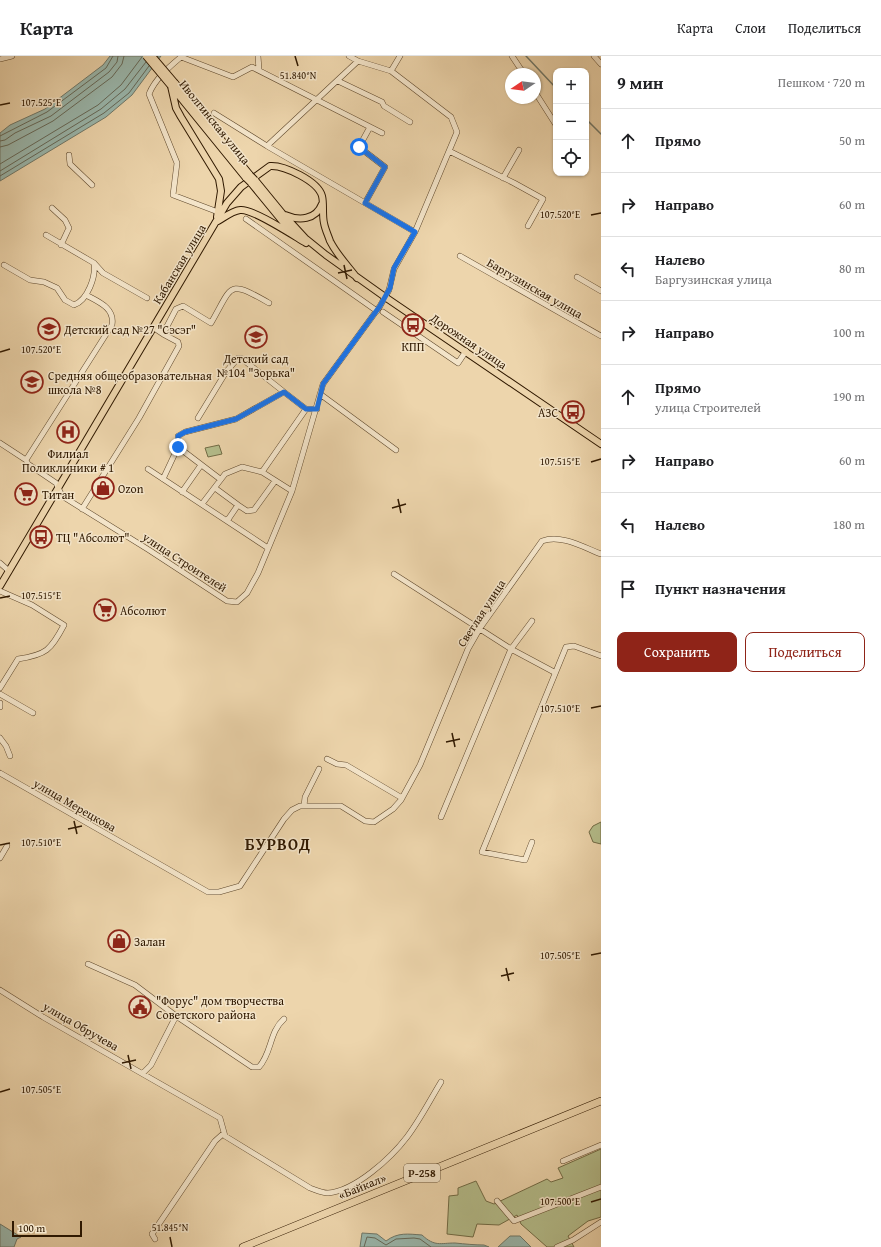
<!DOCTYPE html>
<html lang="ru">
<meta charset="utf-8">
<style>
:root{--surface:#fff;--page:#f6f6f6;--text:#202124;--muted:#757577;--line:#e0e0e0;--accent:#8f2418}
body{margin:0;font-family:"Gentium Book Plus",serif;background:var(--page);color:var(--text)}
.controls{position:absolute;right:12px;top:12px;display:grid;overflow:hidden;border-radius:8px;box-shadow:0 1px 3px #0004}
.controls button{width:36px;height:36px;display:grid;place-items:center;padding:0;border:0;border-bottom:1px solid var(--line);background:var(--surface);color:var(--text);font:20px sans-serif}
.compass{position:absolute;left:505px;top:12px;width:36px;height:36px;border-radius:50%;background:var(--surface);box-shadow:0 1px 3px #0004;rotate:257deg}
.scale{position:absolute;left:12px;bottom:10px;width:70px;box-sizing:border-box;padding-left:4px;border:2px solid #301901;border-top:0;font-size:11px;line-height:14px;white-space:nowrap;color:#301901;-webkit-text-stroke:3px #f3e4c9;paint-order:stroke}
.stop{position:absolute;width:12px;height:12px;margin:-9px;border:3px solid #1a73e8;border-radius:50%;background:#fff}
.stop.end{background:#1a73e8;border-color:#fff;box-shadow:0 1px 4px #0008}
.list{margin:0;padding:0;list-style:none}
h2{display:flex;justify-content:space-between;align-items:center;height:52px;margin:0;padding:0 16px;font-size:17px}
h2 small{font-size:13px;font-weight:400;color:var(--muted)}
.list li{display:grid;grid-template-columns:26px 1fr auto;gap:12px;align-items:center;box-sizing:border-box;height:64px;padding:0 16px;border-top:1px solid var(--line)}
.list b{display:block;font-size:15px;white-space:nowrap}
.list p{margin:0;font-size:13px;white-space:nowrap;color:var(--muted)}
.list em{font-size:13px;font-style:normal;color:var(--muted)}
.actions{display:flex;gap:8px;padding:12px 16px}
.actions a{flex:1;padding:9px 0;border:1px solid var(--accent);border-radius:8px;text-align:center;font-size:14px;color:var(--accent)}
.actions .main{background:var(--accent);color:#fff}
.icon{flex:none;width:22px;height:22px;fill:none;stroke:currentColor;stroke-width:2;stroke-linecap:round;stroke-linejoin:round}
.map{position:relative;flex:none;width:601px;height:1191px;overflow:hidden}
header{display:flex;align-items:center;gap:24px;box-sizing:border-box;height:56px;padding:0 20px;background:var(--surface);border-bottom:1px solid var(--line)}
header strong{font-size:19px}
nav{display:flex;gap:22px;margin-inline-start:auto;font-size:14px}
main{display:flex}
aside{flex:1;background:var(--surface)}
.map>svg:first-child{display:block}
.green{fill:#b5be8c;stroke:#726c46}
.water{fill:#9ab8ae;stroke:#707869}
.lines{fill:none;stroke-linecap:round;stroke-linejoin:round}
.shore{stroke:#656858;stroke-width:1}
.stream{stroke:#707869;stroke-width:1.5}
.minor-casing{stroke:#5f482c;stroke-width:6}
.major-casing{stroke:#301901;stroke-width:8}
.highway-casing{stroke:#301901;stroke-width:8}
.minor{stroke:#f3e4c9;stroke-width:5}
.major{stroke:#edd5ac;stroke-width:6}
.highway{stroke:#edd5ac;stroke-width:7}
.major-bridge-casing{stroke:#301901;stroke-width:8;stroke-linecap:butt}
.major-bridge{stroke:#edd5ac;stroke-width:6}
.route{stroke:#1a73e8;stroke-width:5}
.ticks{fill:none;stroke:#301901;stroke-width:1.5}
.labels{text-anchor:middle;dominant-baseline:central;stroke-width:3;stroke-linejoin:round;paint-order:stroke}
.shield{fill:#f3e4c9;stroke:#6a563d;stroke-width:1}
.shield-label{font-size:11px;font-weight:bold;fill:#301901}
.street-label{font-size:12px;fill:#301901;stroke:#f3e4c9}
.poi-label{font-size:12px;fill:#301901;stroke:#f3e4c9;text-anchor:start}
.district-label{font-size:16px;font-weight:bold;letter-spacing:1px;fill:#301901;stroke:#f3e4c9}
.ticks-label{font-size:10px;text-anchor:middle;fill:#301901;stroke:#f3e4c9;stroke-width:3;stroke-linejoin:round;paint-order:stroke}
</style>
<header>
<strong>Карта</strong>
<nav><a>Карта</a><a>Слои</a><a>Поделиться</a></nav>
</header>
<main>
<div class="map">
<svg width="601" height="1191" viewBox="0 0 601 1191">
<rect width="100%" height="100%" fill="#edd5ac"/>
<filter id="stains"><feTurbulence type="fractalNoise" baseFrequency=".005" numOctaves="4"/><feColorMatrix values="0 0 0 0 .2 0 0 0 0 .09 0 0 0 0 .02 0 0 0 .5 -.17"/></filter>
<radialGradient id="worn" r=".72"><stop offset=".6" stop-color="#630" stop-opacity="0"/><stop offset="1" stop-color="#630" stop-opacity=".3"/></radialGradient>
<path class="green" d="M219,389L222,398L208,401L205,392Z
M601,766V788L593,786L589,776L593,770Z
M601,1093V1161L588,1165L568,1180L574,1191H547L521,1168L517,1159L499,1169L477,1168L473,1181L447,1178L449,1140L458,1139V1132L476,1125L486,1145L494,1148L547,1123L551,1126L563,1122L558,1112Z"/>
<path class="water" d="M110,0H161L132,39L106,61L0,125V77L10,69L45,53L103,9Z
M0,1168L21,1181L17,1183L14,1191H0Z
M362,1177L377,1178L386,1185C398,1176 408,1178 422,1179C435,1191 440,1187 455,1187C465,1188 475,1189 484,1189L489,1191H360Z
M510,1180H520L531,1191H498Z"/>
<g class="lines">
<path class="shore" d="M0,80L47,56L106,12L113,0
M0,85L5,84L15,77L51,60L109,16L117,6L118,0
M0,91L8,89L53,65L112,21L122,8L124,0
M0,108L98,49L121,29L142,1
M0,115L101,53L125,33L146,6
M0,120L104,57L129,37L149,10
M364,1191L367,1181L375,1182L386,1189L396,1183L414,1182L420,1183L431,1191"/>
<path class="stream" d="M526,0L556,32
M586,63L601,78"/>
<g class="minor-casing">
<path id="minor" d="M258,0L259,14
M512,0L524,18
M594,0L601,8
M0,3L12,0
M391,15L400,0
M338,25L382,46L384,50L410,66
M535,36L556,69
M214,57L267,90L358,5
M267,90L415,176
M449,95L514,127L543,143L528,170
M69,99L70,108L92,129
M503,122L519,94
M365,147L385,111L359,91L370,71
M52,152L65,164L69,172L61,189
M218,156L173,139L177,107L149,38C155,23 169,11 181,1L233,21L252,11L382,77
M246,163L377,255
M46,179L94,207L103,217L147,242
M460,200L601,280
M4,209L30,224L44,226L57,232L65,244L74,249C88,244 96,220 94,207
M577,221L601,235
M86,239C99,246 115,252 112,269L26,404L28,408L56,427L62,440L149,494L227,545L237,546L247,537L258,517L292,435L323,328L380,250L389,234L394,213L415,176L457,76L451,61L391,15L358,5L349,0
M383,256L458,307L466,295
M154,272L163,278L176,253L183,250L211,267C233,229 227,223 269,247
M320,338L396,394
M198,362L226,316L238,302H241L284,336
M0,387L26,404
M178,391L220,423
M148,413L268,492
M262,416L292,435
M163,423L178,391V380L185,376L236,363L284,336L306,353
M215,432L238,449L227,465
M182,436L201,409
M202,448L225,418L242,411L262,416L306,353H317
M238,449L247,455L254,454L275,425
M82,453L139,362L179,290L178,286L163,278
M0,507L9,515
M394,518L511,593L554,616
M0,535L32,549L64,569C51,594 46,599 18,603L0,632
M0,638L33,657
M0,647V651
M0,682L6,690L10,700
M327,703L337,708L346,709L402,742
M0,717L208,836H219L240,830L284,763L292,754L300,750H341L365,765L374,766L393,753L401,744L420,709L468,593L480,572L542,485C561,478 583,491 601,498
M304,750L305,741L319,713
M441,761L511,593L532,565
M532,786L525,804L482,796L566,591L574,590L601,600
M0,802L7,790
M88,908L135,929L176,960L252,1011H259C272,997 269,976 284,963
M0,934L43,961L220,1062L225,1080L310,1132C316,1134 321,1137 328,1137C355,1135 391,1102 407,1081C420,1064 430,1044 441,1026
M143,1017L151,1009L176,960
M563,1105L601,1089
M497,1145L514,1165L601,1131
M155,1183L152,1178L215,1085L224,1077
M557,1191L573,1184L601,1166"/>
</g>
<g class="major-casing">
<path id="major" d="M175,27L250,119
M171,30L176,52L181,61L219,123L221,135L217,161
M172,31L246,122
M255,124L282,157L305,182L326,199L385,241L601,388
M251,127L283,166L297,178
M285,159C299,165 316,164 322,148
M218,165C225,161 232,155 240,154C252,152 294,180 306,187
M0,530L227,147L241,131L270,110C284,109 318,125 322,140C324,148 322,158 324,167C325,173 328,179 330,185C337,199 348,210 357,222"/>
</g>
<g class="highway-casing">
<path id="highway" d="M243,1191L601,1045"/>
</g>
<use href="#minor" class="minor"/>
<use href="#major" class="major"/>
<use href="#highway" class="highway"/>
<g class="major-bridge-casing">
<path id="major-bridge" d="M146,0L171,30
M152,0L175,27
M250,119L255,124
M246,122L251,127"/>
</g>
<use href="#major-bridge" class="major-bridge"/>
</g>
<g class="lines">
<path class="route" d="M178,391V380L185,376L236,363L284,336L306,353H317L323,328L380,250L390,232L394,212L415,176L365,147L385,111L359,91"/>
</g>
<path class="ticks" d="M295,0L298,10M0,49L10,47M591,159L601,157M344,209L347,223M338,217L352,214M0,296L10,293M591,406L601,403M398,443L401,457M392,452L406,448M0,542L10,540M591,652L601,650M452,677L455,691M446,686L460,683M74,765L77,778M68,773L82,770M0,789L10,787M591,899L601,897M506,912L509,925M501,920L514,917M128,999L131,1013M122,1007L136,1004M0,1036L10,1033M591,1146L601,1143M170,1181L172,1191"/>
<defs>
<g id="bus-ring" transform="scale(1.15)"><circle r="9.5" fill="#f3e4c9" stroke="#8f2418" stroke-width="1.5"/><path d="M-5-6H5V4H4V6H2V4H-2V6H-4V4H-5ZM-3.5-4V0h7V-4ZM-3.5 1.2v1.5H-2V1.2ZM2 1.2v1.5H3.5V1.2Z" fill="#8f2418"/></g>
<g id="school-ring" transform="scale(1.15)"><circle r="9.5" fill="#f3e4c9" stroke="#8f2418" stroke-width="1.5"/><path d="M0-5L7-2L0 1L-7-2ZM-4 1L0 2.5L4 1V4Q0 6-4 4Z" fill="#8f2418"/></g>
<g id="hospital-ring" transform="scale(1.15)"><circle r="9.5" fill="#f3e4c9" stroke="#8f2418" stroke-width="1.5"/><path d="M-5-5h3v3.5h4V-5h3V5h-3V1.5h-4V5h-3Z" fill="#8f2418"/></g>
<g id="shop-ring" transform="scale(1.15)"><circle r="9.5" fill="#f3e4c9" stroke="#8f2418" stroke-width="1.5"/><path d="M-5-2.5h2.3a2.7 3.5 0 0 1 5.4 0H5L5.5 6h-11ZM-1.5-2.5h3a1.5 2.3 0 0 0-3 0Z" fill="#8f2418"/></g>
<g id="supermarket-ring" transform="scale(1.15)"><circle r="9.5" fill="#f3e4c9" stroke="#8f2418" stroke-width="1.5"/><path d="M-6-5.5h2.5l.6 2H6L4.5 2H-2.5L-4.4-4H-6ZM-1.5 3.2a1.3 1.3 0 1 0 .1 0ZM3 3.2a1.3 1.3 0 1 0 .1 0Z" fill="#8f2418"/></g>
<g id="civic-ring" transform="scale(1.15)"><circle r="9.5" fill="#f3e4c9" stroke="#8f2418" stroke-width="1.5"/><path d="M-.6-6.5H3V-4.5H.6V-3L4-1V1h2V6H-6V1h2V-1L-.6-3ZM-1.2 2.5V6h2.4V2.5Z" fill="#8f2418"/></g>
</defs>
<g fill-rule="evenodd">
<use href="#bus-ring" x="413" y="269"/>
<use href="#school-ring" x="49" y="273"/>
<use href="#school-ring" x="256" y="281"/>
<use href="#school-ring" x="32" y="326"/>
<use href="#bus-ring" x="573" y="356"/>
<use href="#hospital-ring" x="68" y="376"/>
<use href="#shop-ring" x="103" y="432"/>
<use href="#supermarket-ring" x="26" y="438"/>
<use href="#bus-ring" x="41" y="481"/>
<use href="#supermarket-ring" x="105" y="554"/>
<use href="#shop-ring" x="119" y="885"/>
<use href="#civic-ring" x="140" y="951"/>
</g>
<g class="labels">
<rect class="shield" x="404" y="1108" width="36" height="18" rx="3"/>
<g class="shield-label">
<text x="422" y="1117">Р-258</text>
</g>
<g class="street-label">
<text transform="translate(215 66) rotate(51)">Иволгинская улица</text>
<text transform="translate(179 208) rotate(-59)">Кабанская улица</text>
<text transform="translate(535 232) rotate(30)">Баргузинская улица</text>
<text transform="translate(469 285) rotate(34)">Дорожная улица</text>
<text transform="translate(185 506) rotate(33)">улица Строителей</text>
<text transform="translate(481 557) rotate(-57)">Светлая улица</text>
<text transform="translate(75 749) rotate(30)">улица Мерецкова</text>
<text transform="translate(81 970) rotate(30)">улица Обручева</text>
<text transform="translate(362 1130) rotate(-22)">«Байкал»</text>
</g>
<g class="poi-label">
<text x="64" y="273">Детский сад №27 "Сэсэг"</text>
<text x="413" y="290" text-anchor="middle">КПП</text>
<text x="256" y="302" text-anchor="middle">Детский сад<tspan x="256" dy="14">№104 "Зорька"</tspan></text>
<text x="48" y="319">Средняя общеобразовательная<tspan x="48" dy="14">школа №8</tspan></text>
<text x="558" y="356" text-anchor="end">АЗС</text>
<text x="68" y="397" text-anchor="middle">Филиал<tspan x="68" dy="14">Поликлиники # 1</tspan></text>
<text x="118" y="432">Ozon</text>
<text x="42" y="438">Титан</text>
<text x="56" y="481">ТЦ "Абсолют"</text>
<text x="120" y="554">Абсолют</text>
<text x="134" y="885">Залан</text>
<text x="156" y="944">"Форус" дом творчества<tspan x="156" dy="14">Советского района</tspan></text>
</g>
<g class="district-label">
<text x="278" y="788">БУРВОД</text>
</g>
</g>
<g class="ticks-label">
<text x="298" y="23">51.840°N</text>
<text x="41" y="50">107.525°E</text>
<text x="560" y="162">107.520°E</text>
<text x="41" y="297">107.520°E</text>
<text x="560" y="409">107.515°E</text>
<text x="41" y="543">107.515°E</text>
<text x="560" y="656">107.510°E</text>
<text x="41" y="790">107.510°E</text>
<text x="560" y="903">107.505°E</text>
<text x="41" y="1037">107.505°E</text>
<text x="560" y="1149">107.500°E</text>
<text x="170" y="1175">51.845°N</text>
</g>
<rect width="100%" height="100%" filter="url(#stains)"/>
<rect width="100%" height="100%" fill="url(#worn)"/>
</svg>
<div class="controls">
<button>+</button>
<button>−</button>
<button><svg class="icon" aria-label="locate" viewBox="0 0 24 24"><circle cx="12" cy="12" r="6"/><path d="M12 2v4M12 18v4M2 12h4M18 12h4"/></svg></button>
</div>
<svg class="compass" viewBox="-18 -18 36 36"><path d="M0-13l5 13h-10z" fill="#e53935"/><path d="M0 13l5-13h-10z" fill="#757577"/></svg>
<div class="scale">100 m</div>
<div class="stop" style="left:359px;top:91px"></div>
<div class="stop end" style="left:178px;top:391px"></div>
</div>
<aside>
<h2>9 мин<small>Пешком · 720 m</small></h2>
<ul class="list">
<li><svg class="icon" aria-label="ahead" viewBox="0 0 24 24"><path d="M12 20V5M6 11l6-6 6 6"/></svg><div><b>Прямо</b></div><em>50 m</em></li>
<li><svg class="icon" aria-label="right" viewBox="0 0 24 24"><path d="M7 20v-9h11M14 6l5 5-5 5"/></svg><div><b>Направо</b></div><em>60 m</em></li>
<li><svg class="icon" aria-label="left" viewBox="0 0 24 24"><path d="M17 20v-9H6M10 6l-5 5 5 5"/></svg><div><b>Налево</b><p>Баргузинская улица</p></div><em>80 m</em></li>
<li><svg class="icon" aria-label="right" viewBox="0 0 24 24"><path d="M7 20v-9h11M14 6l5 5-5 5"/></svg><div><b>Направо</b></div><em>100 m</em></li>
<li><svg class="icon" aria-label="ahead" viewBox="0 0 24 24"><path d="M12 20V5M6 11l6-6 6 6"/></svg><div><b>Прямо</b><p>улица Строителей</p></div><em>190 m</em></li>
<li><svg class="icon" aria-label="right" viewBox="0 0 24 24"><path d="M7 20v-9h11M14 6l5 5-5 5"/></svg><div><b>Направо</b></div><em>60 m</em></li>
<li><svg class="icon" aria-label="left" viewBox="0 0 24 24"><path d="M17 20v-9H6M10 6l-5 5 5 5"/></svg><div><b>Налево</b></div><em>180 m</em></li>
<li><svg class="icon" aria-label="arrive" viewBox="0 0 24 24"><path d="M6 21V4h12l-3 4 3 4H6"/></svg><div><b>Пункт назначения</b></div></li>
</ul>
<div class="actions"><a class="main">Сохранить</a><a>Поделиться</a></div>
</aside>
</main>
